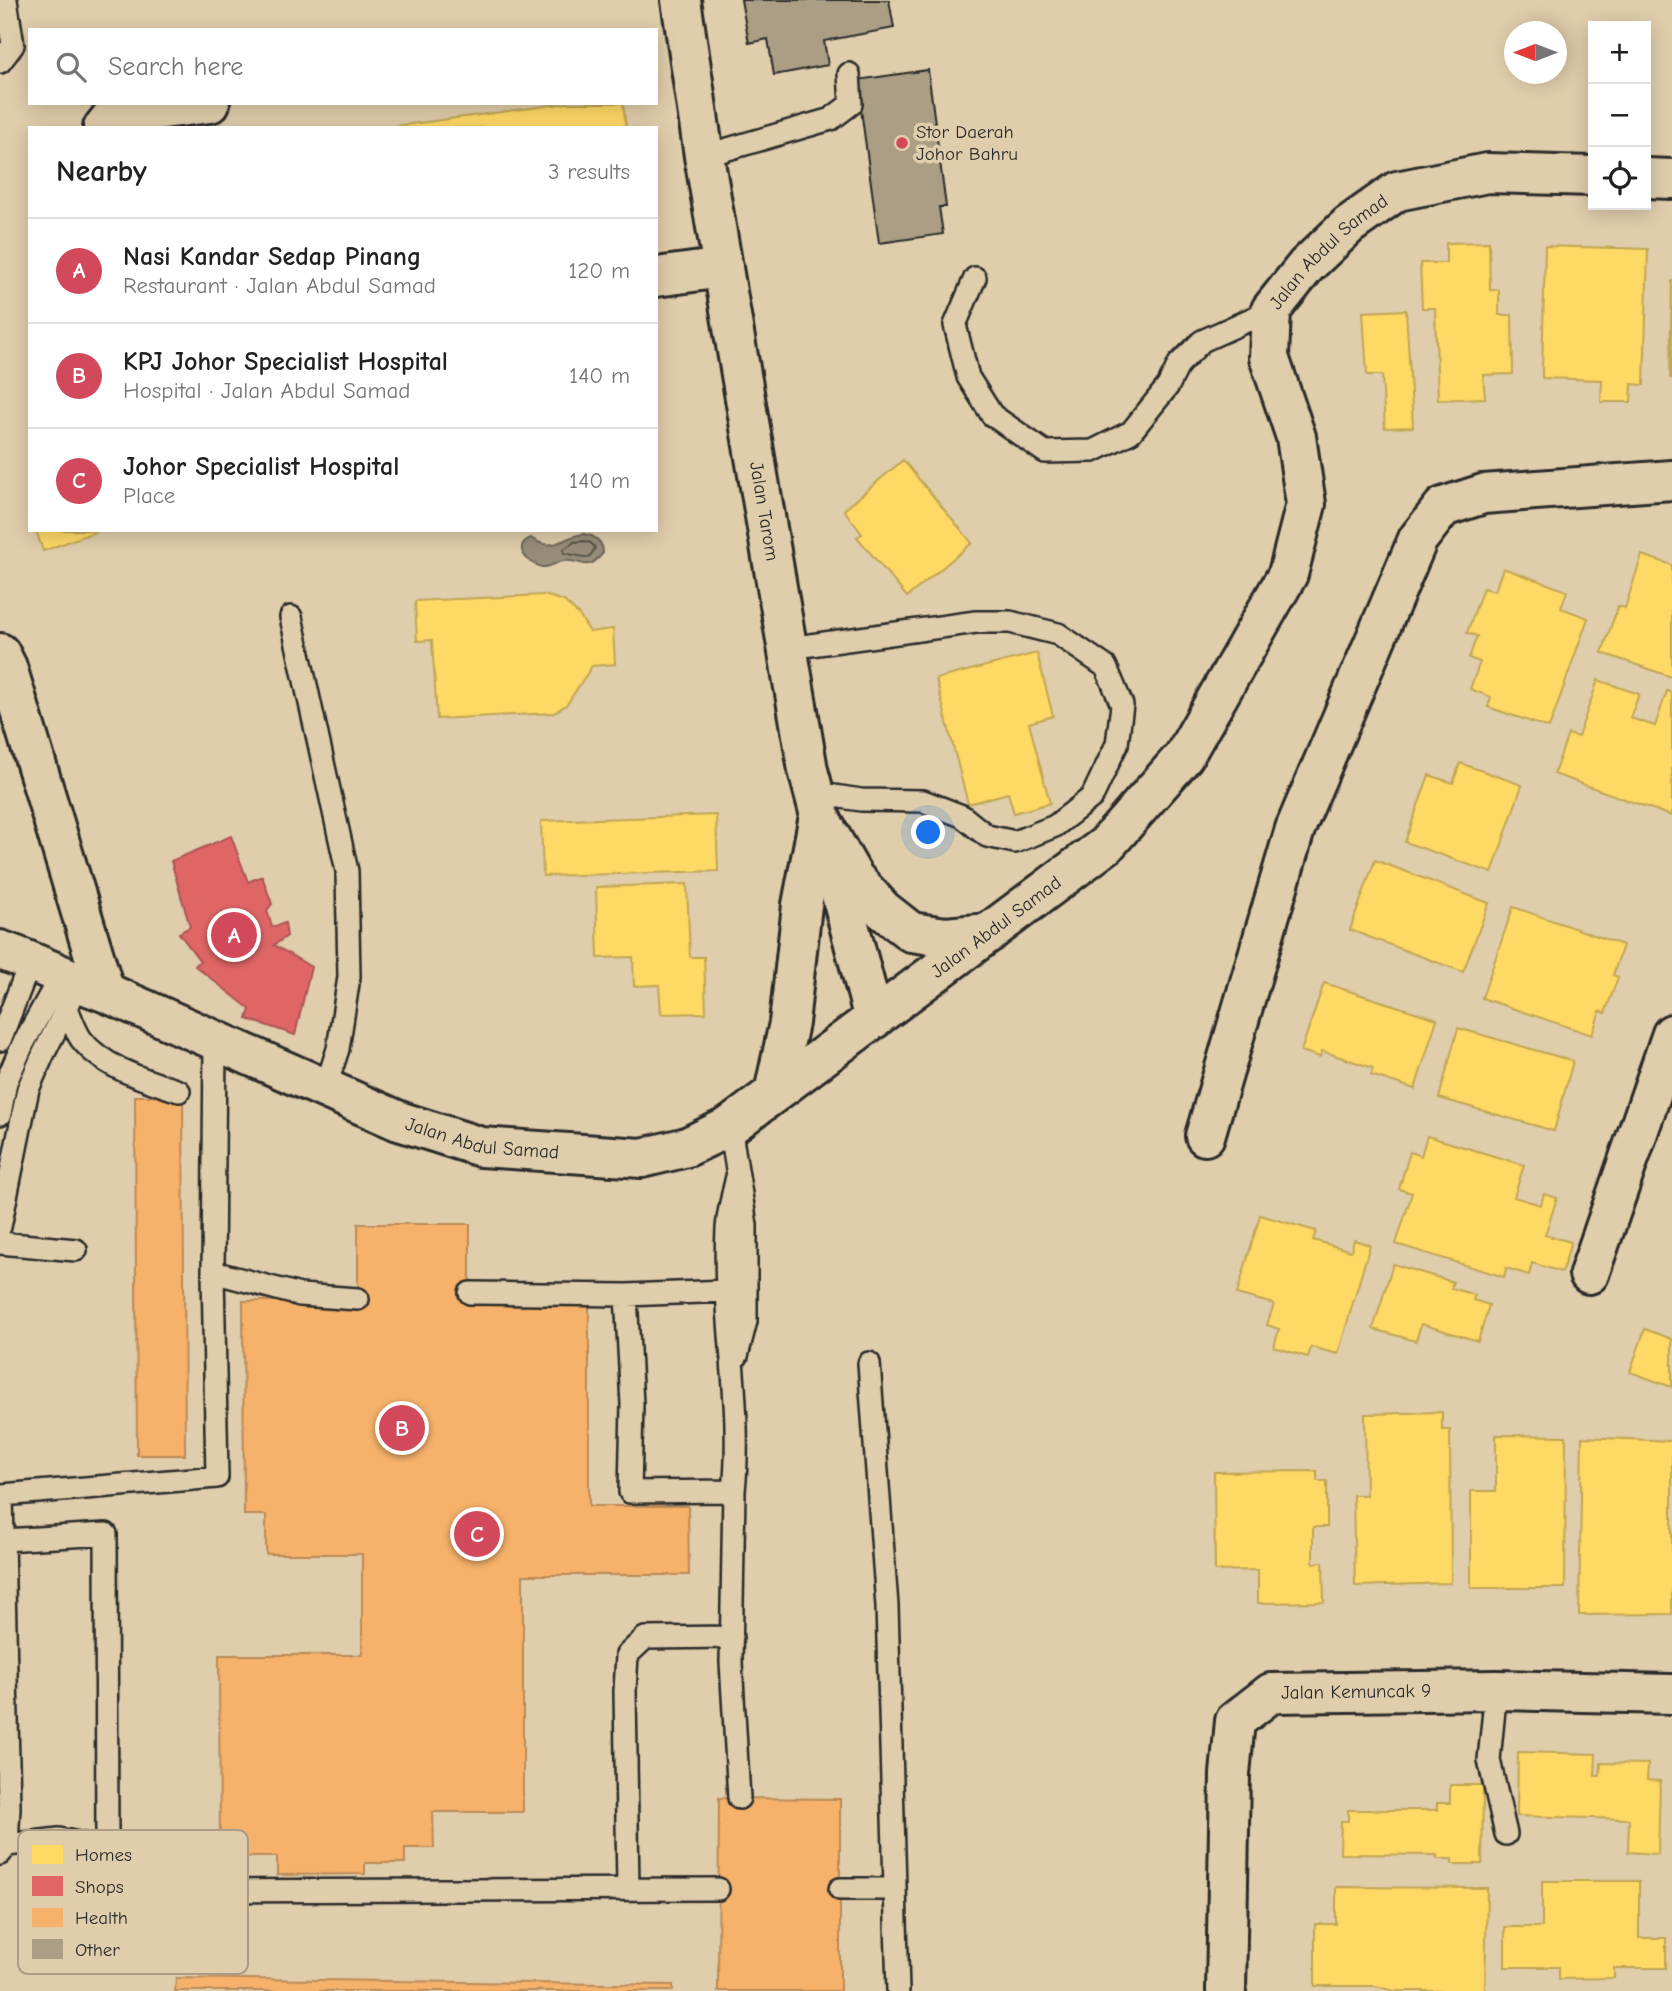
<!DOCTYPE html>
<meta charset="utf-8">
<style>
:root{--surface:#fff;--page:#f6f6f6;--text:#202124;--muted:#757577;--line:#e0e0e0;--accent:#d1495b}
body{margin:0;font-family:"Comic Neue",sans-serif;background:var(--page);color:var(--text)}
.controls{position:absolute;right:21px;top:21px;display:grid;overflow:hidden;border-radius:0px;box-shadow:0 4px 18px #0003}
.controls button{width:63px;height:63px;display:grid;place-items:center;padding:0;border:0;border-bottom:2px solid var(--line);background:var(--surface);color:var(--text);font:35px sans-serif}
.compass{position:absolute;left:1504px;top:21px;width:63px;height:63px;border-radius:50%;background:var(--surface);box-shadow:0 4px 18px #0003;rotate:270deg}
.you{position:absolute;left:929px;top:833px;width:24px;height:24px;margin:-18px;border:5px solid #fff;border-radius:50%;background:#1a73e8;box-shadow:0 0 0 10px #1a73e833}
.badge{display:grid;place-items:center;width:46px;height:46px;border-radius:50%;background:var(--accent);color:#fff;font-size:23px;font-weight:700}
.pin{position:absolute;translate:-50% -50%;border:4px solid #fff;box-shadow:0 2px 7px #0006}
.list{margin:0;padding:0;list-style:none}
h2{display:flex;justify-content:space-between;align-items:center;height:91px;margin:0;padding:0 28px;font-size:30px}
h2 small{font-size:23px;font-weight:400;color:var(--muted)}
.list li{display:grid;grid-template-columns:46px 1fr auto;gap:21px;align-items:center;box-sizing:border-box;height:105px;padding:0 28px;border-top:2px solid var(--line)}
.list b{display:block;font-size:26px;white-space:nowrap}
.list p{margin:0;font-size:23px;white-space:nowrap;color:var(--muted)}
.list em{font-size:23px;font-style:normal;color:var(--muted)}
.icon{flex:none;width:38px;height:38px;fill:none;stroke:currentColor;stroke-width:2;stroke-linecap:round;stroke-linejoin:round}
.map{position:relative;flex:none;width:1672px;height:1991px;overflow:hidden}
.search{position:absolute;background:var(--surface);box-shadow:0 4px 18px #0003;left:28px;top:28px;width:630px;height:77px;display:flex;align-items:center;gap:18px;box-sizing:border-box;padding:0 24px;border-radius:0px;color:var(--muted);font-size:26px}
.panel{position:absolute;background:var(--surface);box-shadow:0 4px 18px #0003;left:28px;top:126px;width:630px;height:406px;border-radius:0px}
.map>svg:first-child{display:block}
.water{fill:#988d79;stroke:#6c665a;stroke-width:2}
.homes{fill:#ffd966;stroke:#bfa554;stroke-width:2}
.shops{fill:#e06666;stroke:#aa5454;stroke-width:2}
.health{fill:#f6b26b;stroke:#b98a58;stroke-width:2}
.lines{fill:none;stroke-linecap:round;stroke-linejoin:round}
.shore{stroke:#57524a;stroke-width:2}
.building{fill:#ab9e85;stroke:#2b2b2b;stroke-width:2}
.lane-casing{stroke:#2b2b2b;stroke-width:26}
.street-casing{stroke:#2b2b2b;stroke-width:44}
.secondary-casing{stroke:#2b2b2b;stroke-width:44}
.lane{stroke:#e0cdab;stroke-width:21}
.street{stroke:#e0cdab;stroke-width:38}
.secondary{stroke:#e0cdab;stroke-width:38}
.poi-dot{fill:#d1495b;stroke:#e0cdab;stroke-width:2.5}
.labels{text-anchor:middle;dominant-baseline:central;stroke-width:7;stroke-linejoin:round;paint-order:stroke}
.poi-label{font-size:19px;fill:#2b2b2b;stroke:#e0cdab;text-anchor:start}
.street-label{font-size:19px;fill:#2b2b2b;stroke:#e0cdab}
.key{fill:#e0cdab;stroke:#aa9c85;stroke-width:2}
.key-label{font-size:19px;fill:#2b2b2b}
</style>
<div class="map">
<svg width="1672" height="1991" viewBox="0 0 1672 1991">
<rect width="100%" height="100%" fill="#e0cdab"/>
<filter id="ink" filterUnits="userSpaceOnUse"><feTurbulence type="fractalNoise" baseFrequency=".0143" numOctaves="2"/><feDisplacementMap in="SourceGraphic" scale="14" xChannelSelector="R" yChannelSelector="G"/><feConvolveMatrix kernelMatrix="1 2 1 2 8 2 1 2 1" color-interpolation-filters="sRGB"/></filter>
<g filter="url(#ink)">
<path class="water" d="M584,534C595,536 603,541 603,553C586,574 583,559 563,561C555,562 551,568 542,567C528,564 511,546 531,538C555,554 561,536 584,534Z"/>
<path class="homes" d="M568,103H623L626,128H381Z
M1489,242L1490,290H1499V315H1512L1513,374L1483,375L1485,398L1438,400L1435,308H1422L1420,263H1446V243Z
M1545,246L1648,249L1644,385L1632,384L1631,402H1601L1602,380L1542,378Z
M1672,280V378H1670Z
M1406,310L1413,427L1385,428L1382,375H1367L1363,312Z
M903,460L972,543L907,597L857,537L862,534L844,510Z
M36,530H100L43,551Z
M1642,555L1672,565V677L1602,653L1618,606L1625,608Z
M1503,568L1567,591L1561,608L1588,618L1549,728L1488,707L1491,697L1470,689L1480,662L1469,658L1477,636L1467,633L1483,588L1495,591Z
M544,595L564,601L579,615L590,632L613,629L615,664L592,666L567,704L554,713L437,719L432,640L417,641L415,601Z
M1037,653L1053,716L1029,723L1050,803L1014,813L1008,793L968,804L936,679Z
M1598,680L1639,694L1630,718L1655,726L1667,691L1672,693V816L1554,774L1568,734L1578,737Z
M1460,763L1522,785L1492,873L1405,842L1429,775L1453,783Z
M716,815L718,871L543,876L541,821Z
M1375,860L1489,903L1463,972L1350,930Z
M687,884L690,957H704L706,1013L661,1014L659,985L634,986L633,957L598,958L596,887Z
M1513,907L1623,945L1613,975L1618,977L1605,1013L1600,1011L1592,1035L1482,998Z
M1324,983L1437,1019L1415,1089L1371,1075L1373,1068L1322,1051L1320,1057L1301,1051Z
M1458,1028L1573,1061L1554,1131L1439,1098Z
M1427,1136L1524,1165L1514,1197L1541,1205L1544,1194L1557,1198L1545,1235L1571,1242L1562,1272L1532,1263L1529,1275L1506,1268L1504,1277L1396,1244L1412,1193L1399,1189L1410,1152L1421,1156Z
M1260,1215L1316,1231L1313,1240L1351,1251L1354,1240L1370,1245L1338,1354L1311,1347L1308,1357L1274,1347L1279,1329L1267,1325L1274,1304L1237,1294Z
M1393,1264L1453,1282L1451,1288L1475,1295L1473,1300L1489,1305L1478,1341L1421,1324L1416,1341L1373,1329Z
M1645,1329L1672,1339V1387L1630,1372Z
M1442,1412V1430H1450L1451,1583L1355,1586L1353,1495H1366L1365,1414Z
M1496,1435L1566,1436L1565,1588H1471V1491H1496Z
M1582,1437L1672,1441V1614L1579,1615Z
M1317,1471V1481H1327V1527H1313V1563L1323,1562L1324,1602L1258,1603V1570L1215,1571L1214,1472Z
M1518,1752L1596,1754L1595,1776H1600L1601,1763L1648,1764L1647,1780L1660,1781L1658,1854L1628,1852L1629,1819L1517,1816Z
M1450,1785H1483L1482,1864H1452V1859H1437V1855L1340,1854L1341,1821H1348V1810H1437V1803H1450Z
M1542,1881H1639V1938H1666V1968H1614V1978L1559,1979V1967H1505V1927H1542Z
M1336,1887L1487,1888L1485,1991H1395L1375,1986H1315V1924H1336Z"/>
<path class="shops" d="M231,836L248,882L262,876L272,904L267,910L272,927L285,923L287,936L274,945L311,967L295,1035L247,1019L250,1009L195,966L200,961L179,933L190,927L171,861Z"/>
<path class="health" d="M135,1096H183L185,1455H137Z
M358,1224H470V1298H589V1506H688L689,1575H523V1812H433L434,1848H405V1863H365V1874L277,1875V1857H220L219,1655H362V1554H266V1515H244L243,1301H358Z
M719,1798L840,1799V1991H718Z
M176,1978L673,1985V1991H175Z"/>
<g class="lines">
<path class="shore" d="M584,541L591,543L595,548L589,558L564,553V549L574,542Z"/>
</g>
<path class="building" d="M741,0H889L894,28L824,41L828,65L774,75L768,39L749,43Z
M928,70L946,207H939L943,234L879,243L857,80Z"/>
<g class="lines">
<g class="lane-casing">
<path id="lane" d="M0,62L13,45L6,0
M704,156L831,119L851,104L849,74
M975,278L955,325L968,377L992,415L1045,452L1093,451L1131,432L1168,386L1179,364L1202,341L1271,310
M291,617L347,871L349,977L338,1049L325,1089
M789,648L976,622H1010L1058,634L1106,667L1122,705L1117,744L1092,797L1055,826L1015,842L987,836L962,816L923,801L861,800L814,793
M67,1008C71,1018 75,1030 81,1039C103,1068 146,1080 179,1091
M0,1040L31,960
M0,1114L6,1082L23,1044L61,975
M730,1126L746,1225V1321L737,1356
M0,1227L28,1089L43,1055L79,983
M0,1243L76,1250
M213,1272L300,1295L358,1299
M470,1293L626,1295L727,1291
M626,1295L632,1404L630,1492L734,1491C743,1404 722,1316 727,1229C728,1212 733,1194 737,1177
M869,1363L887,1606L898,1991
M734,1491L731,1662L739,1798
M4,1540L106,1534L107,1849
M1496,1690L1489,1760L1506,1834
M7,1845L59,1839L107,1849L172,1891L718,1889
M0,1854L7,1845L9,1807L2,1495L217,1477L213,1272L215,1042
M628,1888L625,1691L627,1655L645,1638L732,1637
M840,1889H895"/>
</g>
<g class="street-casing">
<g id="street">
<path id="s1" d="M681,0L704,156L808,770L874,1019"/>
<path d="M103,128L110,119L125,114L210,103"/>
<path d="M656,277L723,268"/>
<path d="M0,653L7,667L105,992"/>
<path d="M1205,1136L1295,829L1418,539L1443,507L1483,494L1672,480"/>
<path d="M1589,1274L1672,1034"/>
<path id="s2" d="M1226,1991L1230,1774L1235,1721L1271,1693L1496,1690L1672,1694"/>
</g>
</g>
<g class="secondary-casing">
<g id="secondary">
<path d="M1646,178L1672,179"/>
<path d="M819,816L854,878L883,910L911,932L946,937L989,933"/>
<path id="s3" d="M0,950C36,962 69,980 105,992L399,1121L481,1147L642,1158L687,1147L730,1126L1106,845L1184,756L1288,574L1306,504L1296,437L1269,357L1271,310L1306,266L1349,225L1397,191L1487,173L1593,176"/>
<path d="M774,1093L789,1023L802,905L819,816"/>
</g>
</g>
<use href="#lane" class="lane"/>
<use href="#street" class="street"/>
<use href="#secondary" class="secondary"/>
</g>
</g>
<circle class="poi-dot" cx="902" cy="143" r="7"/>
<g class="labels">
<g class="poi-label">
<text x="916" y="132">Stor Daerah<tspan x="916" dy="22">Johor Bahru</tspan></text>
</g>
<g class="street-label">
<text stroke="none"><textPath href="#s3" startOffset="1927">Jalan Abdul Samad</textPath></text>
<text stroke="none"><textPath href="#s1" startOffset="518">Jalan Tarom</textPath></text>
<text stroke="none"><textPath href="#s3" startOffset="1108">Jalan Abdul Samad</textPath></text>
<text stroke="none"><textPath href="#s3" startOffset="520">Jalan Abdul Samad</textPath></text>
<text stroke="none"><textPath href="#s2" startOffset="401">Jalan Kemuncak 9</textPath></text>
</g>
</g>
<rect x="18" y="1830" width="230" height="144" rx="10" class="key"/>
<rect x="32" y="1845" width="31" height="19" fill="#ffd966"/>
<rect x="32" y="1876" width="31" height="20" fill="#e06666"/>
<rect x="32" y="1908" width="31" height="19" fill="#f6b26b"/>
<rect x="32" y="1939" width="31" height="20" fill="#ab9e85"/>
<g class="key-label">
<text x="75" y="1861">Homes</text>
<text x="75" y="1893">Shops</text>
<text x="75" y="1924">Health</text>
<text x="75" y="1956">Other</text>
</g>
</svg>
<div class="controls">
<button>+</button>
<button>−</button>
<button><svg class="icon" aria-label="locate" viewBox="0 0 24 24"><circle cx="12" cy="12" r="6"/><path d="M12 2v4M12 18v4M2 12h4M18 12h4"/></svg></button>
</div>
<svg class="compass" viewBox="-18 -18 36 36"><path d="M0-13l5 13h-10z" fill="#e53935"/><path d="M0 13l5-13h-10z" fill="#757577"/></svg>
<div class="you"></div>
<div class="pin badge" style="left:234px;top:935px">A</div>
<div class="pin badge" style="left:402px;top:1428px">B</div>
<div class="pin badge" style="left:477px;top:1534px">C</div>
<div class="search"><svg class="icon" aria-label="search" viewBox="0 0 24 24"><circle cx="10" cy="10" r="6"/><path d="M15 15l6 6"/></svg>Search here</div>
<section class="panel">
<h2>Nearby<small>3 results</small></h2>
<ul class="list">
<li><span class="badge">A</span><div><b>Nasi Kandar Sedap Pinang</b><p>Restaurant · Jalan Abdul Samad</p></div><em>120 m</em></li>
<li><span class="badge">B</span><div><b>KPJ Johor Specialist Hospital</b><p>Hospital · Jalan Abdul Samad</p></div><em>140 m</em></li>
<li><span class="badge">C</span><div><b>Johor Specialist Hospital</b><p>Place</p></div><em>140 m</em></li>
</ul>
</section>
</div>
